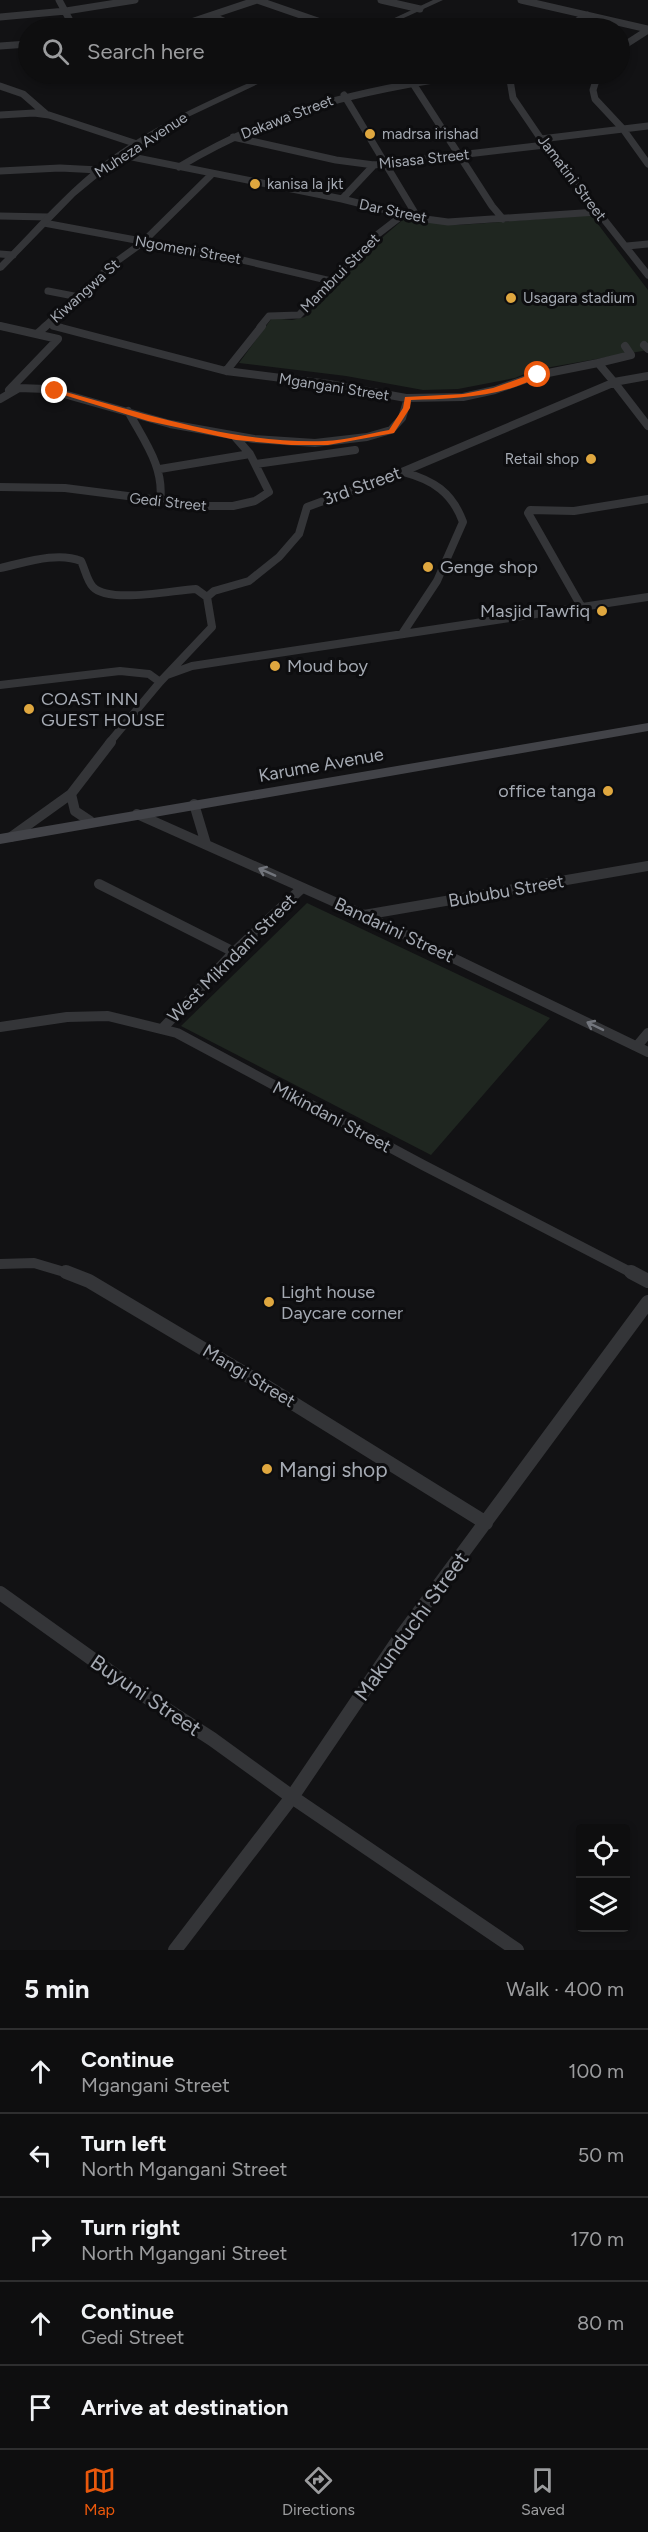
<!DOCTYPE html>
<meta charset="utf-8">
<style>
:root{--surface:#0e0e0f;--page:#171718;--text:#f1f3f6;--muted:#9b9c9e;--line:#2e2e2f;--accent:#ea580c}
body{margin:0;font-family:Figtree,sans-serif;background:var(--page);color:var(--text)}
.controls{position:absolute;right:18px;bottom:18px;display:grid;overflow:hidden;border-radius:6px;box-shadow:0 3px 9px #0003}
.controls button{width:54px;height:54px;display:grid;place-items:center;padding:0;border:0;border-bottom:2px solid var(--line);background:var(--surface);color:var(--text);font:30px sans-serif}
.stop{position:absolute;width:18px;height:18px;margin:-14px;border:4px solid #ea580c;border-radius:50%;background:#fff}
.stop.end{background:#ea580c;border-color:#fff;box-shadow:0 2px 6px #0008}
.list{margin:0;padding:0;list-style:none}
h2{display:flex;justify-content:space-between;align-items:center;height:78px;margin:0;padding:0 24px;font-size:26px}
h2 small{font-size:20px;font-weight:400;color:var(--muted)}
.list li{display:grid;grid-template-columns:39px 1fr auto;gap:18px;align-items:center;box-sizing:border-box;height:84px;padding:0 24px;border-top:2px solid var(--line)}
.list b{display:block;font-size:22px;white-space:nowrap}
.list p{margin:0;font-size:20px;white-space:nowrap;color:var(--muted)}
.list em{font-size:20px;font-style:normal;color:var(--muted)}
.icon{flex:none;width:33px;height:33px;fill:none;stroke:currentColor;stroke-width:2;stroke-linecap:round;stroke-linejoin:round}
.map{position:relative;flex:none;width:648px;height:1950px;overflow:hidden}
.search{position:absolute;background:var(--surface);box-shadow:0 3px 9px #0003;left:18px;right:18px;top:18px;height:66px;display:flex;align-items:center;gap:15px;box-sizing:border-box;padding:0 21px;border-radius:33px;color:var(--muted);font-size:22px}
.sheet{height:498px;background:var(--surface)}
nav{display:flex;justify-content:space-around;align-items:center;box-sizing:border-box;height:84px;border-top:2px solid var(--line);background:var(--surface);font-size:16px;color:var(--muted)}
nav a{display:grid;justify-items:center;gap:3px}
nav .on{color:var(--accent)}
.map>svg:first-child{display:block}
.green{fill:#1f2620}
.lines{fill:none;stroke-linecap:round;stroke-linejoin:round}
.minor-far3{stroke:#343538;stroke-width:7}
.minor-far2{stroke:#343538;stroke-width:8}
.minor-far1{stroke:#343538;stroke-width:10}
.minor{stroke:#343538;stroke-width:14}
.tertiary{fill:#343538;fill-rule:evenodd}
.secondary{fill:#424348;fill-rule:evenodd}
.oneway{stroke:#72757c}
.route{fill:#ea580c}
.poi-dot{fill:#dfa73f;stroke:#0d0d0f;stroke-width:2}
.labels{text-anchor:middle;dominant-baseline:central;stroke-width:6;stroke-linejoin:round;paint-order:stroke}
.far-street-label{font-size:15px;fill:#a5aab3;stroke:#0d0d0f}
.far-poi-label{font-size:15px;fill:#a5aab3;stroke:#0d0d0f;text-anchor:start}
.street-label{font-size:18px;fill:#a5aab3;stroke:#0d0d0f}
.poi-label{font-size:18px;fill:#a5aab3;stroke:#0d0d0f;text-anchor:start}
.near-poi-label{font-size:21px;fill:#a5aab3;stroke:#0d0d0f;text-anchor:start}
.near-street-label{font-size:21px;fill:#a5aab3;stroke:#0d0d0f}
</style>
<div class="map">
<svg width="648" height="1950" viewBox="0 0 648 1950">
<rect width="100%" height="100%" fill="#121214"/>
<path class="green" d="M591,215L648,290V350L534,370L515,378L458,389L423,390L346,376L239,363L272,318L292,320L305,317L385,235L405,218L459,225Z
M307,903L550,1018L431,1155L181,1026Z"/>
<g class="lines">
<path class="minor-far3" d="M59,0L74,28
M257,0L338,28
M381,0L420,9
M521,0L648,29
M212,16L239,28
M0,17L66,11L135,0
M173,28L257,0
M566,28L587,15
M0,46L28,44
M620,48L648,30
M509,74L513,98L545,145L648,275
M598,74L593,90L595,99L623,129L648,164
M412,82L492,206L503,219
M0,86L23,94L46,114
M344,95L418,218
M0,115L34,113L49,115L137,144
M233,137L336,160L374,165L545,145
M541,139L648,126
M122,155L342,199L418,218L448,222L597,212
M179,167C276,109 361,90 472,74
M0,171L60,168L99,170
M342,199L374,165
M0,216L48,217
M44,223L238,259L331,281
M627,246L648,244
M0,254L13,255
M48,291L79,297
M48,324L60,327
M0,326L5,327
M44,327L113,264L142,243L211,175
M260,327L269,316L299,315L378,234L404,214"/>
<path class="minor-far2" d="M0,326L58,339L9,390
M54,326L226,371L329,384L406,398L463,397L495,390L538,375L598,363L614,382L648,376
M38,333L46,326
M644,345L648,349
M598,363L631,355L625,346
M226,371L262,326
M614,382L648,426
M0,399L19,388L46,389L170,424L254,439L315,443L367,437L391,430L402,418L408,398
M128,411C144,441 165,467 160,502
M256,464L355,450
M160,469L250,454
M0,487L65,488L206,506H233L255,501L269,492L250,454L236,438
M0,568C24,563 57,551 81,561C85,569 87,581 93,587C109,604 173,590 196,589L207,597
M581,606L528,513L530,510L574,511L648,499
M402,634L437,581L463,522C452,492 433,480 403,472
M167,675L192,666L648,597
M0,685L120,671L149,674L160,682
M109,743L160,682L212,627L207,597L214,591L249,581L279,557L299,534L307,507L402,472L615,382"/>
<path class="minor-far1" d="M71,794L75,811L90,821
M194,804L206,844
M137,814L364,915L648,1052
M11,837L71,794L111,742
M99,884L234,952
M364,915L648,866
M0,1027L67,1017L108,1016L177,1033L423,1165L634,1274
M162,1029L234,952L302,888
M637,1046L648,1033
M0,1264L34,1263L71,1274"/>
<path class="minor" d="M66,1272L89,1281L267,1387L486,1523
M631,1272L648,1281
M0,1593L130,1686L212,1739L292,1797L517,1950
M175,1950L292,1797L397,1642L648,1302"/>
<path class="tertiary" d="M433,0H443L382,28H373Z
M270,74H279L186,118L121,158L75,196L3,270L0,271V263C31,232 60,198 94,170C146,128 208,100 270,74Z"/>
<path class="secondary" d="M648,723V731L0,844V834Z"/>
</g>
<defs><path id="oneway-shaft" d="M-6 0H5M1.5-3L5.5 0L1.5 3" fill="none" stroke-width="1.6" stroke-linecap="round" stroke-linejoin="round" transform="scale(1.5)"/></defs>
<g class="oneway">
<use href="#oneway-shaft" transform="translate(267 872) rotate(-156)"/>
<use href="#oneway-shaft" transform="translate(595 1026) rotate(-154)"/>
</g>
<path class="route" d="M535,373L541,375C506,397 452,399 411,400L410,408L394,433L328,445H291L236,440L148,421L51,391L55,389C144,413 232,444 325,441C346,440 368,434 389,430L403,408L405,397L463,394L493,388Z"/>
<g class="poi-dot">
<circle cx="370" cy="134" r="6"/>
<circle cx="255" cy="184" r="6"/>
<circle cx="511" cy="298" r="6"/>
<circle cx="591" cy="459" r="6"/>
<circle cx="428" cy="567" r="6"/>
<circle cx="602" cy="611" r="6"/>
<circle cx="275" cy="666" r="6"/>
<circle cx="29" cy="709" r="6"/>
<circle cx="608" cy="791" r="6"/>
<circle cx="269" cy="1302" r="6"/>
<circle cx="267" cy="1469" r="6"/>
</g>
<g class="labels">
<g class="far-street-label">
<text transform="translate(287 117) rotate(-21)">Dakawa Street</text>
<text transform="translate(141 145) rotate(-33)">Muheza Avenue</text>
<text transform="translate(424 159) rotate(-6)">Misasa Street</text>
<text transform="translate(572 178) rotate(53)">Jamatini Street</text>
<text transform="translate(393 211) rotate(12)">Dar Street</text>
<text transform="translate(188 250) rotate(10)">Ngomeni Street</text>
<text transform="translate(340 273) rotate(-45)">Mambrui Street</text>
<text transform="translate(85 291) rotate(-42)">Kiwangwa St</text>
<text transform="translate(334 387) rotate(9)">Mgangani Street</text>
<text transform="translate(168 502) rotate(6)">Gedi Street</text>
</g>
<g class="far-poi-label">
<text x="382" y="134">madrsa irishad</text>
<text x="267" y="184">kanisa la jkt</text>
<text x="523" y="298">Usagara stadium</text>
<text x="579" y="459" text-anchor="end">Retail shop</text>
</g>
<g class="street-label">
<text transform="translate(362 486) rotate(-20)">3rd Street</text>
<text transform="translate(321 765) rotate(-10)">Karume Avenue</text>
<text transform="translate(506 891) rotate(-10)">Bububu Street</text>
<text transform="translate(394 930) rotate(25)">Bandarini Street</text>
<text transform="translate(232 958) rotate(-45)">West Mikndani Street</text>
<text transform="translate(332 1117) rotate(28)">Mikindani Street</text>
<text transform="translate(249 1376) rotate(31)">Mangi Street</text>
</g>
<g class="poi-label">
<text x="440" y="567">Genge shop</text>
<text x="590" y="611" text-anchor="end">Masjid Tawfiq</text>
<text x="287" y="666">Moud boy</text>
<text x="41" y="699">COAST INN<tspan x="41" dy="21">GUEST HOUSE</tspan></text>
<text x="596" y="791" text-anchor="end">office tanga</text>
<text x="281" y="1292">Light house<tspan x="281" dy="21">Daycare corner</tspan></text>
</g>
<g class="near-poi-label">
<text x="279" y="1469">Mangi shop</text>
</g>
<g class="near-street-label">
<text transform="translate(411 1626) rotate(-54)">Makunduchi Street</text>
<text transform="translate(146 1695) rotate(34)">Buyuni Street</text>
</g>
</g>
</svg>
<div class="controls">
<button><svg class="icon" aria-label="locate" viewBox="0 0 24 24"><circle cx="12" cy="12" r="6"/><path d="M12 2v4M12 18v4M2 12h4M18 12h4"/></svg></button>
<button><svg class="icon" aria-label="layers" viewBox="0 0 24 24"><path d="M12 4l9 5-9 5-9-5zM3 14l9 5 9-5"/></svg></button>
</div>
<div class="stop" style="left:538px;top:375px"></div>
<div class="stop end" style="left:55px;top:391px"></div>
<div class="search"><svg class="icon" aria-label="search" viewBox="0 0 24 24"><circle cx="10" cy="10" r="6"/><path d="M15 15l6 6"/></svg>Search here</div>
</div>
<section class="sheet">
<h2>5 min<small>Walk · 400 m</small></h2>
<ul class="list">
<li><svg class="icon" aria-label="ahead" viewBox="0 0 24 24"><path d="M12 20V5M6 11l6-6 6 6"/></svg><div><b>Continue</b><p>Mgangani Street</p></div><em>100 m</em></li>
<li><svg class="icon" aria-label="left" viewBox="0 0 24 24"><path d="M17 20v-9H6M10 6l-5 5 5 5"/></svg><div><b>Turn left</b><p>North Mgangani Street</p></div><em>50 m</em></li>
<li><svg class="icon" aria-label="right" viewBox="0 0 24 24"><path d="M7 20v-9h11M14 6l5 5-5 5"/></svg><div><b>Turn right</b><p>North Mgangani Street</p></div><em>170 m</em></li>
<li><svg class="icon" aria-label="ahead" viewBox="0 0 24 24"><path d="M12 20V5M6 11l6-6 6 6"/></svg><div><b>Continue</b><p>Gedi Street</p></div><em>80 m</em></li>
<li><svg class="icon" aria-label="arrive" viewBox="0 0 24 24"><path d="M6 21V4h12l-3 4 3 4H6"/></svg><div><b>Arrive at destination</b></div></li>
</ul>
</section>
<nav>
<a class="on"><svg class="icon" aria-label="map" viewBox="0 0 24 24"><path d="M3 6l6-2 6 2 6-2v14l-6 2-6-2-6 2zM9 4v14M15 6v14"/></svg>Map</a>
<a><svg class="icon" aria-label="directions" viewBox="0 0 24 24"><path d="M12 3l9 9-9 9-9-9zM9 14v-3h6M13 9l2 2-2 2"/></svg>Directions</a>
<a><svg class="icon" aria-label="saved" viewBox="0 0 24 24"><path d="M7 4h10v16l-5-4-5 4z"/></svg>Saved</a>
</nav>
